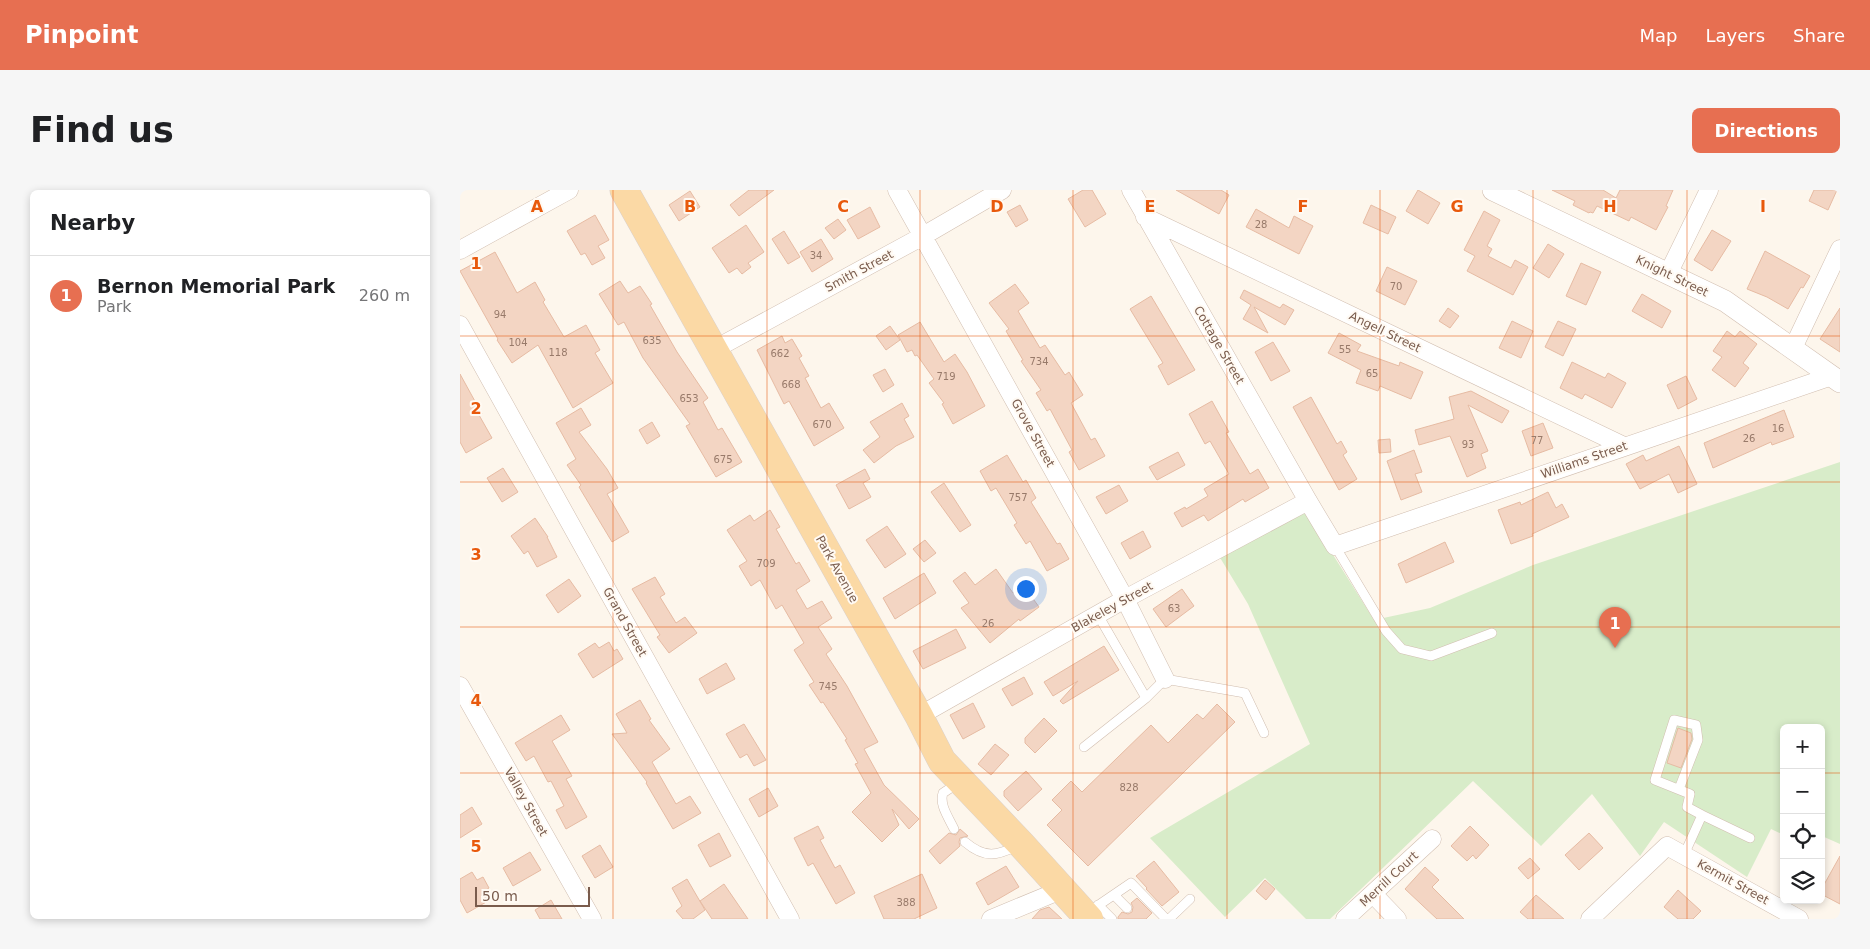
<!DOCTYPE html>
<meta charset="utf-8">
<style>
:root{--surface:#fff;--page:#f6f6f6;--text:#202124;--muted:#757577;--line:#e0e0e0;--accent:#e76f51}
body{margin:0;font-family:"DejaVu Sans",sans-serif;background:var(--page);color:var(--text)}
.controls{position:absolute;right:15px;bottom:15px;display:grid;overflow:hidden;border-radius:8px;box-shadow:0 2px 8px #0003}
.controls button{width:45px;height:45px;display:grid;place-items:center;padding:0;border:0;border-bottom:1px solid var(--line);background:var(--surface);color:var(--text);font:25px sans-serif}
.scale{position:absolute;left:15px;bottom:12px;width:115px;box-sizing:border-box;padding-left:5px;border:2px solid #7a5c4d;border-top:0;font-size:14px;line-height:18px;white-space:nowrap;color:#7a5c4d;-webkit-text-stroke:4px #fffaf3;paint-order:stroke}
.you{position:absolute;left:565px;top:398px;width:18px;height:18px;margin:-12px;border:4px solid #fff;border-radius:50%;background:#1a73e8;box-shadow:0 0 0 8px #1a73e833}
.badge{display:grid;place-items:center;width:32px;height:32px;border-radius:50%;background:var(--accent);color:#fff;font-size:16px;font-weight:700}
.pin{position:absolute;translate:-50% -41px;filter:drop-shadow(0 1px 2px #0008)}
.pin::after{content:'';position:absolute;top:26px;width:18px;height:15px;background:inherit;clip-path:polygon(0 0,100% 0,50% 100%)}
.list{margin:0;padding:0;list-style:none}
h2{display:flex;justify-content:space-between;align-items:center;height:65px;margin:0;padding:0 20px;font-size:21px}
h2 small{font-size:16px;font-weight:400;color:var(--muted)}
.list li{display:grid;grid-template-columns:32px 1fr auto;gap:15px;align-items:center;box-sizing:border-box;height:80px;padding:0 20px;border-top:1px solid var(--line)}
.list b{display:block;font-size:19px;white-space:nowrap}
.list p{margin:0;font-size:16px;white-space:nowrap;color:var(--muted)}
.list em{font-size:16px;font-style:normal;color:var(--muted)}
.icon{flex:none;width:28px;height:28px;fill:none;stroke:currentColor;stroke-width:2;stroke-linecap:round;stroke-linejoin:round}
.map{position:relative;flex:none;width:1380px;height:729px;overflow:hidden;border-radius:8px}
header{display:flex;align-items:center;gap:30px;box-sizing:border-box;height:70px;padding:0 25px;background:var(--accent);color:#fff}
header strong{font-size:24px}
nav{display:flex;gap:28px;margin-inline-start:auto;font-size:18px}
.intro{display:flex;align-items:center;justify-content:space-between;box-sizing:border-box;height:120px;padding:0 30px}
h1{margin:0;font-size:35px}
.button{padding:12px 22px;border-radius:8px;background:var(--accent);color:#fff;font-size:18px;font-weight:700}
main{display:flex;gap:30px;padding:0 30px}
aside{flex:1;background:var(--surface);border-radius:8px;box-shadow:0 2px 8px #0003}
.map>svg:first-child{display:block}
.green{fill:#d8ecc9}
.building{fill:#f3d5c3;stroke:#e6bba3}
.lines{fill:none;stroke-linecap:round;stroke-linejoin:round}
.service-casing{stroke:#d1beb0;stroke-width:10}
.minor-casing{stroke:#d1beb0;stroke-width:19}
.tertiary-casing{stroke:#d1beb0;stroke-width:22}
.primary-casing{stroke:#dad1cd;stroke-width:29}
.service{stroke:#fff;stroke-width:9}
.minor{stroke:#fff;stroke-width:18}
.tertiary{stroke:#fff;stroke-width:21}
.primary{stroke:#fbd9a5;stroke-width:28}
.grid{fill:none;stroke:#e8590c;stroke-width:1;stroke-opacity:0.55}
.labels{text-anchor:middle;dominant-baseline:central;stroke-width:4;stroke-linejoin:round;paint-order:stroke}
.number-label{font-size:10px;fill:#987a6a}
.street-label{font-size:12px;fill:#7a5c4d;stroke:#fffaf3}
.grid-label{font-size:16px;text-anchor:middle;font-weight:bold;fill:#e8590c;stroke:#fffaf3;stroke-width:4;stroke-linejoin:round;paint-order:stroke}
</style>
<header>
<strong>Pinpoint</strong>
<nav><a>Map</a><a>Layers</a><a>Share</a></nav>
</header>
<div class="intro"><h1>Find us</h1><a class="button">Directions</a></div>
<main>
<aside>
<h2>Nearby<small></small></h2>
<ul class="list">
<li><span class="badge">1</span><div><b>Bernon Memorial Park</b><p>Park</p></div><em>260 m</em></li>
</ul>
</aside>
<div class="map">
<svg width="1380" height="729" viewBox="0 0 1380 729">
<rect width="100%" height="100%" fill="#fdf6ec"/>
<path class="green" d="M1380,272V654L1362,646L1361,648V538H1324V645L1311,639L1287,687L1204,632L1180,666L1132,604L1081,656L1013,591L870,729H846L805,688L765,727L690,648L850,554L788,414L756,361L843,317L914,430L970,418L1073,375Z"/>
<path class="building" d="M289,0H314L279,26L270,15Z
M623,0H632L646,24L625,37L608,9Z
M716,0H761L769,5L759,24Z
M958,0L980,13L968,34L946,21Z
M1092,0H1143L1156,8L1160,0H1213L1206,16L1208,17L1196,40L1171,27L1169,31L1137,16L1133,23L1130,22L1129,23L1113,15L1115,11Z
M1354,0H1377L1368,20L1349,11Z
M230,1L240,17L219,31L209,15Z
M560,15L568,30L556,37L547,22Z
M911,15L936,27L928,44L903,33Z
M410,17L420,37L398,49L387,30Z
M796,19L829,38L834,26L853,36L839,64L786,37Z
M1024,21L1040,30L1027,56L1032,59L1028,66L1051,78L1055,70L1068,77L1053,105L1007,81L1015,66L1004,60Z
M135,25L149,50L138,56L145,68L132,75L125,63L121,65L107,41Z
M378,29L386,40L374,49L365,38Z
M286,35L304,62L288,73L291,77L282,84L277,78L269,83L252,58Z
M1252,40L1271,51L1252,81L1234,70Z
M324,41L340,67L328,74L312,49Z
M361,49L373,69L352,82L340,62Z
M1088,54L1104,64L1089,88L1073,78Z
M1305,61L1350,86L1343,98L1341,97L1328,119L1307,107L1287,99Z
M35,62L57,103L75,92L85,110L83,112L104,147L126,135L140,160L135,163L153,193L113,218L78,155L52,173L37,150L38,149L0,81Z
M1121,73L1141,82L1126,115L1106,106Z
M927,77L957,91L945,115L916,101Z
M160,91L168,103L180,96L192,114L190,115L217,162L248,208L243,212L258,240L262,238L282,272L256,287L226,236L230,234L183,168L164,132L158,135L139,104Z
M555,94L569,113L558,121L580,158L585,155L605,185L609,182L623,205L611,213L631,250L635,248L645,266L619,280L609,262L612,260L590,219L587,221L576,203L581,200L561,171L563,170L546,141L549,139L529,113Z
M784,100L820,118L823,114L834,120L825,135L794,117L808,143L783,129L791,115L780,108Z
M1182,104L1211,121L1202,138L1172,121Z
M691,106L735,180L708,195L698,176L703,173L670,119Z
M988,118L999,126L990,138L979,131Z
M1380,118V162L1360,149Z
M1052,131L1073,141L1061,168L1039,158Z
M1098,131L1116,139L1103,166L1085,157Z
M460,132L484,172L495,164L507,182L525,216L493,234L482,214L484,213L469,193L474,189L457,165L455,166L452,160L447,162L438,145Z
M430,136L440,150L426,160L416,146Z
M1267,141L1275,147L1280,141L1297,154L1283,173L1289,178L1275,197L1252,180L1262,167L1253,161Z
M879,143L901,155L897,161L939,176L940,172L963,182L951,209L920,196L918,201L896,193L901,180L868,163Z
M322,146L325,153L332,149L342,166L339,168L349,186L345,188L361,218L369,213L384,238L354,256L329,211L324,214L297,160Z
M813,152L830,181L811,191L795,162Z
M1112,172L1145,188L1148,183L1166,193L1152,218L1125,204L1122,209L1100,198Z
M425,179L434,195L423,202L413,185Z
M0,184L22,224L19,225L32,248L6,263L0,252Z
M1226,186L1237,209L1218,219L1207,195Z
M1011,201L1049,221L1042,233L1008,215L1028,261L1021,264L1026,278L1007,287L990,246L959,255L955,240L994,229L989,207Z
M851,207L877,254L881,251L887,262L883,265L897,289L879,300L833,217Z
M752,211L769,242L766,243L790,284L798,279L809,298L785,312L783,309L748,331L744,325L722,337L714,323L725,317L726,319L748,306L744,299L769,284L750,251L745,254L729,224Z
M442,213L449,226L444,229L454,247L436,256L414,273L403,260L420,247L410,232Z
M121,218L131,235L119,242L147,279L158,298L147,304L169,342L152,352L119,297L121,295L107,275L116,269L96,233Z
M1324,220L1334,247L1312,255L1311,252L1253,278L1244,253Z
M192,232L200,246L187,254L179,240Z
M1083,233L1093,258L1071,266L1062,241Z
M930,249L931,262L919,263L918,250Z
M1219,256L1237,294L1218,303L1209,284L1180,299L1166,274L1183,265L1186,271Z
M954,260L962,282L955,284L962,302L941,310L927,271Z
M718,262L725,275L697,290L689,277Z
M547,265L563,292L566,290L576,308L571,312L597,354L600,353L609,369L587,381L570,351L566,354L554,335L557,333L536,298L531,301L520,281Z
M43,278L58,302L42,312L27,288Z
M405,279L410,289L403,293L411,307L389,319L376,295Z
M484,293L511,335L500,342L471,302Z
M659,295L668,311L646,324L636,307Z
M1088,302L1096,318L1102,314L1109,327L1072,344L1073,346L1051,354L1038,320L1060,312L1061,315Z
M310,320L320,337L316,339L336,374L339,372L350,391L336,400L347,419L362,411L372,428L358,437L372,459L366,464L387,496L418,552L404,559L424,595L459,629L449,639L432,619L439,635L422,652L392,622L411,603L395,574L398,573L385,550L387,549L363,512L361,513L349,495L354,492L334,460L344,453L322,415L316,419L300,390L291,396L279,376L287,371L267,340L290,325L294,331Z
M75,328L88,347H87L97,367L77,377L68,361L64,364L51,346Z
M427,336L446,364L425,378L406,350Z
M683,341L691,357L670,369L661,353Z
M465,350L476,363L464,372L453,359Z
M985,352L994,372L946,393L938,374Z
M536,379L553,403L564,396L579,417L560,431L559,429L530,453L501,418L509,413L493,391L505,382L515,395Z
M464,383L476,403L435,429L423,408Z
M195,387L205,404L200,407L216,433L225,427L237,443L209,463L197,447L200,445L172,399Z
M109,389L121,406L98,423L86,405Z
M722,399L734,416L706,437L693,419Z
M496,439L506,458L463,479L453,461Z
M149,452L154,461L157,459L163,469L133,488L118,464L135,453L139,458Z
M644,456L659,480L603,514L600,511L618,491L593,506L584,492Z
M266,473L275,489L247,504L239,489Z
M564,487L573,504L552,516L542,499Z
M180,510L191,529L189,530L210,559L192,572L216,614L230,606L241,623L213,639L186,593L187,592L152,544L167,543L156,524Z
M513,513L525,537L503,549L490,525Z
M757,514L775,532L628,676L587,635L602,620L592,610L611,591L622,602L691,535L708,553L737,524L743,529Z
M101,525L110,540L92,551L112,586L106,589L127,627L106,639L96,620L104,616L91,591L88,592L74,566L66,571L55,553Z
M584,528L597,541L575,563L565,553V548Z
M284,534L306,570L294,576L287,564L280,568L266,544Z
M1218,538L1231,543L1232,549L1221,578L1207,573Z
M535,554L549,565L531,585L518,574Z
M566,581L582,599L558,621L544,606V601Z
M308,598L318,616L299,627L289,609Z
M12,617L22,634L0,648V625Z
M358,636L364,648L360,650L375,678L380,675L395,703L376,714L353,673L348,676L334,648Z
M1010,636L1029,655L1016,669L1013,665L1007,671L991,656Z
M500,639L508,646L500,648L499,652L500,656L480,674L469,661L489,643L496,645Z
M259,643L271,666L250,677L238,655Z
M1129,643L1143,658L1119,680L1105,665Z
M140,655L153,677L135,688L122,666Z
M70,662L81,680L53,696L43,678Z
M1380,666V714L1361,704V700Z
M1070,668L1080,679L1068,689L1058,678Z
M694,671L719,702L702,716L686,699L687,698L676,686Z
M546,676L559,697L528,715L516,693Z
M965,677L979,690L972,697L1004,729H977L945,699Z
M12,682L17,690L23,687L29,698L23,702L28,711L7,723L0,710V689Z
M462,684L477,718L454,729H424L414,706Z
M227,689L245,720L233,729H223L216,721L222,716L212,698Z
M805,690L815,699L806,710L796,701Z
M264,694L288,729H252L240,711Z
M1218,700L1241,721L1233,729H1218L1204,717Z
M1076,705L1104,729H1068L1060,722Z
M677,708L692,723L686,729H658V727L662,722L668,724L672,722L673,717L671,713Z
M91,710L102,729H80L75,720Z
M589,717L602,729H572L580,720Z"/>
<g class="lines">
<g class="service-casing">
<path id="service" d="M875,356L926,441L942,459L971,466L1032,443
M638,425L686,508
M624,557L686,508L705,489L785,503L804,543
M1219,599L1238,550L1236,535L1214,530L1195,590L1230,604L1227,617L1242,625
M494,639C489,628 479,615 483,603L498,593
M505,652C525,669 537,666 559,655
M1224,665L1242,625L1290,648
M654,705L667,718
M638,715L652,729
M627,723L671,693L706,729
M709,729L730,709"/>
</g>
<g class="minor-casing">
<path id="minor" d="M437,0L665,409L705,489
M671,0L848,311L875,356L1372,186
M685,27L1164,256
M0,60L109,0
M1208,84L1249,0
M0,135L330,729
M1333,158L1380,59
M255,159L463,46L542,0
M0,496L132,729
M459,526L665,409L848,311
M913,704L937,729
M531,729L601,700
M885,729L972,649
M1130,729L1207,656L1339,729"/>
</g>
<g class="tertiary-casing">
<path id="tertiary" d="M1033,0L1265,111L1380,192"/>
</g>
<g class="primary-casing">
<path id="primary" d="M164,0L459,526L482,571L561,654L629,729"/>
</g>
<use href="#service" class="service"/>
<use href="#minor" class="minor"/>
<use href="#tertiary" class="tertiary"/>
<use href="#primary" class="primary"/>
</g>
<path class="grid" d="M153,0V729M307,0V729M460,0V729M613,0V729M767,0V729M920,0V729M1073,0V729M1227,0V729M0,146H1380M0,292H1380M0,437H1380M0,583H1324M1361,583H1380"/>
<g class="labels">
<g class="number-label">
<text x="801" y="34">28</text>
<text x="356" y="65">34</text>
<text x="936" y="96">70</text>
<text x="40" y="124">94</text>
<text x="192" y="150">635</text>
<text x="58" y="152">104</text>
<text x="885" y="159">55</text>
<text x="98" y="162">118</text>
<text x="320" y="163">662</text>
<text x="579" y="171">734</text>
<text x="912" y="183">65</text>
<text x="486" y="186">719</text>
<text x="331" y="194">668</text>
<text x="229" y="208">653</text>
<text x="362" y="234">670</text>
<text x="1318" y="238">16</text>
<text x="1289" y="248">26</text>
<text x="1077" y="250">77</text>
<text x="1008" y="254">93</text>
<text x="263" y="269">675</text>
<text x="558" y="307">757</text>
<text x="306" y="373">709</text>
<text x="714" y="418">63</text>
<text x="528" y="433">26</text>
<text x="368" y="496">745</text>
<text x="669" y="597">828</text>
<text x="446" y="712">388</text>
</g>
<g class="street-label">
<text transform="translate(399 81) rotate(-28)">Smith Street</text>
<text transform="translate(1212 86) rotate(26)">Knight Street</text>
<text transform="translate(925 142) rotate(26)">Angell Street</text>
<text transform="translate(759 155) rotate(60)">Cottage Street</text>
<text transform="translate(573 243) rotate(61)">Grove Street</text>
<text transform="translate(1124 270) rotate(-19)">Williams Street</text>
<text transform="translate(377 379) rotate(61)">Park Avenue</text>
<text transform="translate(652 417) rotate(-29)">Blakeley Street</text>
<text transform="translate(165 432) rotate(61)">Grand Street</text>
<text transform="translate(66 612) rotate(61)">Valley Street</text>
<text transform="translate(929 689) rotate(-43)">Merrill Court</text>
<text transform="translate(1273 692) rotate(29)">Kermit Street</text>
</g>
</g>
<g class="grid-label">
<text x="77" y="22">A</text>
<text x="230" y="22">B</text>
<text x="383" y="22">C</text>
<text x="537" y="22">D</text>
<text x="690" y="22">E</text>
<text x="843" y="22">F</text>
<text x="997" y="22">G</text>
<text x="1150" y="22">H</text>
<text x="1303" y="22">I</text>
<text x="16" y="79">1</text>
<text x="16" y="224">2</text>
<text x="16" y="370">3</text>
<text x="16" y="516">4</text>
<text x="16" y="662">5</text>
</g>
</svg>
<div class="controls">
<button>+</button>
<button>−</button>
<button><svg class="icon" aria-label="locate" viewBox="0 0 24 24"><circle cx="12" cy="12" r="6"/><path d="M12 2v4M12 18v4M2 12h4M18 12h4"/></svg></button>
<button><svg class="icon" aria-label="layers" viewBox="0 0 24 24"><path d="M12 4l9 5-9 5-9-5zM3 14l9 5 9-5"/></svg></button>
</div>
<div class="scale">50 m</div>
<div class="you"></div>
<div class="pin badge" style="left:1155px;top:458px">1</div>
</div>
</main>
